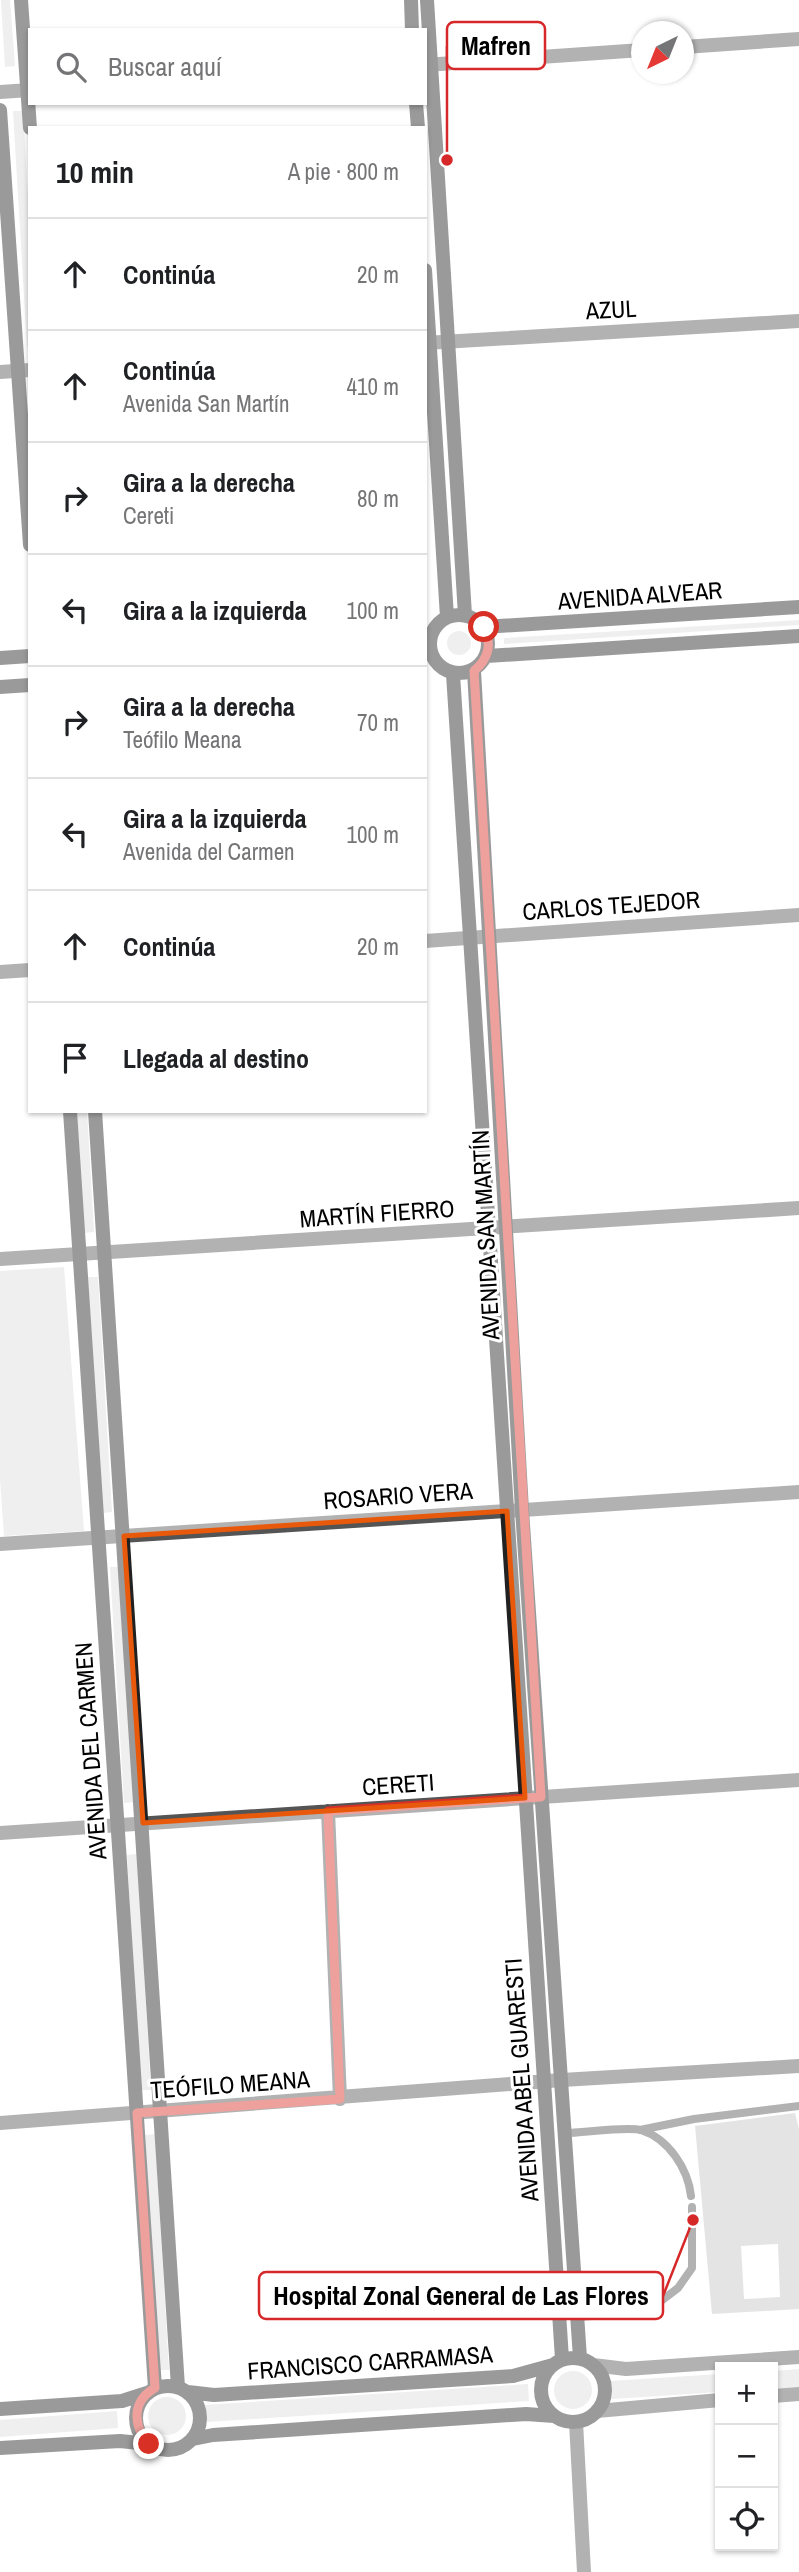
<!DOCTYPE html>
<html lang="es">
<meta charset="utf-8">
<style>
:root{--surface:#fff;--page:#f6f6f6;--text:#202124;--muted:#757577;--line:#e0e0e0}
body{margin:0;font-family:"Archivo Narrow",sans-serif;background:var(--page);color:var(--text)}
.controls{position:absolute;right:21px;bottom:21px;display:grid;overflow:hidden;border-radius:0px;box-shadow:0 2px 5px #0004}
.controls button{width:63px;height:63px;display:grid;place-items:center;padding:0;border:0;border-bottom:2px solid var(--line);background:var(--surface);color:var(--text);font:35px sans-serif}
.compass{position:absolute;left:631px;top:21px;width:63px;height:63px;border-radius:50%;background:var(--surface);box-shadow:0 2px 5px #0004;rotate:223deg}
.stop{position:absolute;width:21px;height:21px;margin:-16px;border:5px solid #d93025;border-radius:50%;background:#fff}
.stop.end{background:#d93025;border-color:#fff;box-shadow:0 2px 7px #0008}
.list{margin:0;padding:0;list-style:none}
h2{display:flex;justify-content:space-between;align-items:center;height:91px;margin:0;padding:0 28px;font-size:30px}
h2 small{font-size:23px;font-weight:400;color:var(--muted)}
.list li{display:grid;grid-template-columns:46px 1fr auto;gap:21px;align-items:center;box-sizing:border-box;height:112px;padding:0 28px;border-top:2px solid var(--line)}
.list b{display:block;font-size:26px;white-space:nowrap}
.list p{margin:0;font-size:23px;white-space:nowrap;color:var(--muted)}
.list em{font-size:23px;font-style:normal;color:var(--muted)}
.icon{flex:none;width:38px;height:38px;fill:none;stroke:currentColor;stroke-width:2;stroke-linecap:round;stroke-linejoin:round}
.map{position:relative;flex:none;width:799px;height:2572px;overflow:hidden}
.search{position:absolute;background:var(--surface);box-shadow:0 2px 5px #0004;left:28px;top:28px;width:399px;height:77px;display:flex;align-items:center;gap:18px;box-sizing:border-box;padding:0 24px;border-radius:0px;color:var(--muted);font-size:26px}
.panel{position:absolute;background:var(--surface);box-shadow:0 2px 5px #0004;left:28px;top:126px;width:399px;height:987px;border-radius:0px}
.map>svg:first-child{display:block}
.green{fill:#dbdbdb}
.building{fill:#c4c4c4;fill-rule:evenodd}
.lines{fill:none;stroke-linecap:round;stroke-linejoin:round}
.service{stroke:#545454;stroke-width:8}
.minor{stroke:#545454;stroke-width:14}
.tertiary{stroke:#545454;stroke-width:14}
.secondary{stroke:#212121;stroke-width:14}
.route{stroke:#d93025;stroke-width:9}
.marked{fill:none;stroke:#e8590c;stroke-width:5;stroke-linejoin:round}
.labels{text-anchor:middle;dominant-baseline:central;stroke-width:6;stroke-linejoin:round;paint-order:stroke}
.street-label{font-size:24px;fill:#000;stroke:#fff}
.leader{fill:none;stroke:#d62828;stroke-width:2.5}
.callout-dot{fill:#d62828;stroke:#fff;stroke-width:2.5}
.callout{fill:#fff;stroke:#d62828;stroke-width:2.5}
.callout-label{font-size:26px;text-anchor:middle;font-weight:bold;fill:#000}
</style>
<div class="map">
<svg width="799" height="2572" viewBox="0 0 799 2572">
<rect width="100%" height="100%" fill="#fff"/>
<path class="green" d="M1,0H10L15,66L5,67Z
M13,111H23L30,230V347H27Z
M799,620V625L504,644V638Z
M447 643a12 12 0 1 1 24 0a12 12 0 1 1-24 0Z
M77,1111H87L94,1232L84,1233Z
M64,1267L84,1531L4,1536L0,1479V1271Z
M88,1277H98L112,1512L102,1513Z
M110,1567H119L134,1802L124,1803Z
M137,1854L151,2090H141L127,1855Z
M155,2134L169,2370H159L145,2135Z
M799,2369V2387L773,2389V2371Z
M554 2390a19 19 0 1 1 38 0a19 19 0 1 1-38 0Z
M720,2374V2392L612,2399L610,2381Z
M528,2384L529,2401L206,2422L204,2405Z
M148 2416a19 19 0 1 1 38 0a19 19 0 1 1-38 0Z
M117,2411L118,2428L0,2437V2420Z"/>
<path class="building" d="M795,2113L799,2129V2309L712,2314L695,2126ZM778,2244L780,2297L744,2299L741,2246Z"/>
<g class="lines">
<path class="service" d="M640,2130L694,2119L799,2106
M565,2133C582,2133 627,2126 641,2130C669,2139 688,2169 691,2196
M578,2317L634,2313L657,2304L678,2288L692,2268V2207"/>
<path class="minor" d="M684,47L799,39
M425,65L642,50
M0,92L30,90
M425,343L799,321
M0,372L30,370
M425,941L799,915
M0,972L30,970
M0,1259L799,1208
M0,1544L799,1492
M328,1811L340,2099
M0,1833L799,1780
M0,2123L562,2080L799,2066"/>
<path class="tertiary" d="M593,2365L626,2369L799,2357
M773,2396L799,2394
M597,2411L720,2400
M576,2422L584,2572"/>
<path class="secondary" d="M21,0L30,128
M411,0L412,30
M427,0L465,615
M416,103L418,128
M0,110L30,545
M425,270L447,617
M430 644a29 29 0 1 1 58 0a29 29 0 1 1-58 0Z
M484,627L799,607
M487,656L799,636
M0,658L30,656
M474,671L522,1510L580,2358
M453,674L562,2359
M0,687L30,685
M70,1111L155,2388
M95,1111L178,2387
M541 2390a32 32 0 1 1 64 0a32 32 0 1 1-64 0Z
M136 2418a32 32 0 1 1 64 0a32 32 0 1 1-64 0Z
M188,2392L214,2395L513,2376L553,2365
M0,2409L122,2401L147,2393
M193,2439L213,2435L526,2414L554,2416
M0,2448L120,2441L149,2444"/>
</g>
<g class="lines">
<path class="route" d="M149,2444C132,2425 132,2401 155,2388L137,2113L340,2099L328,1811L541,1797L474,671C489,658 492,645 484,627"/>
</g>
<path d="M0 0H799V2572H0ZM507,1511L525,1798L143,1823L124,1536Z" fill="#fff" fill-opacity=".55" fill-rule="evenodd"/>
<path class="marked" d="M507,1511L525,1798L143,1823L124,1536Z"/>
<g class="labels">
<g class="street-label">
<text transform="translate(611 309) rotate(-3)">AZUL</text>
<text transform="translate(640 595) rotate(-4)">AVENIDA ALVEAR</text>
<text transform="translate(611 905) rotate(-4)">CARLOS TEJEDOR</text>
<text transform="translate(377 1213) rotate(-4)">MARTÍN FIERRO</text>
<text transform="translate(485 1235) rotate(-93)">AVENIDA SAN MARTÍN</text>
<text transform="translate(398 1495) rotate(-4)">ROSARIO VERA</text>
<text transform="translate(90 1751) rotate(-94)">AVENIDA DEL CARMEN</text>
<text transform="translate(398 1784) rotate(-4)">CERETI</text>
<text transform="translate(521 2080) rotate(-94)">AVENIDA ABEL GUARESTI</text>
<text transform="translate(230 2084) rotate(-4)">TEÓFILO MEANA</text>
<text transform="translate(370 2362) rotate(-4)">FRANCISCO CARRAMASA</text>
</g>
</g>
<path class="leader" d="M447 160L447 46M693 2220L663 2296"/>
<g class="callout-dot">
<circle cx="447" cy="160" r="7"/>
<circle cx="693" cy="2220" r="7"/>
</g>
<g class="callout">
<rect x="447" y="22" width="98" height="47" rx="7"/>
<rect x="259" y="2272" width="404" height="47" rx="7"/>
</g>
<g class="callout-label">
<text x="496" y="55">Mafren</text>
<text x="461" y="2305">Hospital Zonal General de Las Flores</text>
</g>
</svg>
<div class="controls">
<button>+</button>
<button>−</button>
<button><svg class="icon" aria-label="locate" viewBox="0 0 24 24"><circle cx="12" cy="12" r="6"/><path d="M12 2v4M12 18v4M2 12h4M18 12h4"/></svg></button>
</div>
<svg class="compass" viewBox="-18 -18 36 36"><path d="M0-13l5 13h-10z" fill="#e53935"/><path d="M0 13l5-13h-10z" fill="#757577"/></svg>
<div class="stop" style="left:484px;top:627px"></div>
<div class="stop end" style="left:149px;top:2444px"></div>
<div class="search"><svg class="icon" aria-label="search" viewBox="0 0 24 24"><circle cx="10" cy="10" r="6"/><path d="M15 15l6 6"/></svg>Buscar aquí</div>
<section class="panel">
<h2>10 min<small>A pie · 800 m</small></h2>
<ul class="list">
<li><svg class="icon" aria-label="ahead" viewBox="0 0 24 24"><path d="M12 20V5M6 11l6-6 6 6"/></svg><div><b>Continúa</b></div><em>20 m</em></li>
<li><svg class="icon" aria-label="ahead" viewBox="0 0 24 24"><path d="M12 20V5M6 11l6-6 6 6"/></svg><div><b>Continúa</b><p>Avenida San Martín</p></div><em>410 m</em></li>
<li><svg class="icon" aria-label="right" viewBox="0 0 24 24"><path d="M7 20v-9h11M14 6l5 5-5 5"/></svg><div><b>Gira a la derecha</b><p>Cereti</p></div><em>80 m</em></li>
<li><svg class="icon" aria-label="left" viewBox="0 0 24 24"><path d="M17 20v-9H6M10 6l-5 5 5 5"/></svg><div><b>Gira a la izquierda</b></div><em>100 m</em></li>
<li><svg class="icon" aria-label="right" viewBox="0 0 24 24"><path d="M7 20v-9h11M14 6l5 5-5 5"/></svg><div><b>Gira a la derecha</b><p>Teófilo Meana</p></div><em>70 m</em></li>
<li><svg class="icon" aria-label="left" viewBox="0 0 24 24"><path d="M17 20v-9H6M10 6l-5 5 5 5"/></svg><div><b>Gira a la izquierda</b><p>Avenida del Carmen</p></div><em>100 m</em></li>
<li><svg class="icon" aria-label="ahead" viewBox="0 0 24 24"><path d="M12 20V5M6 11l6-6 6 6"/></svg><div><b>Continúa</b></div><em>20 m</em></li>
<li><svg class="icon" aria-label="arrive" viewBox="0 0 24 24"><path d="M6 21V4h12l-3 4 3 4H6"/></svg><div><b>Llegada al destino</b></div></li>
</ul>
</section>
</div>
